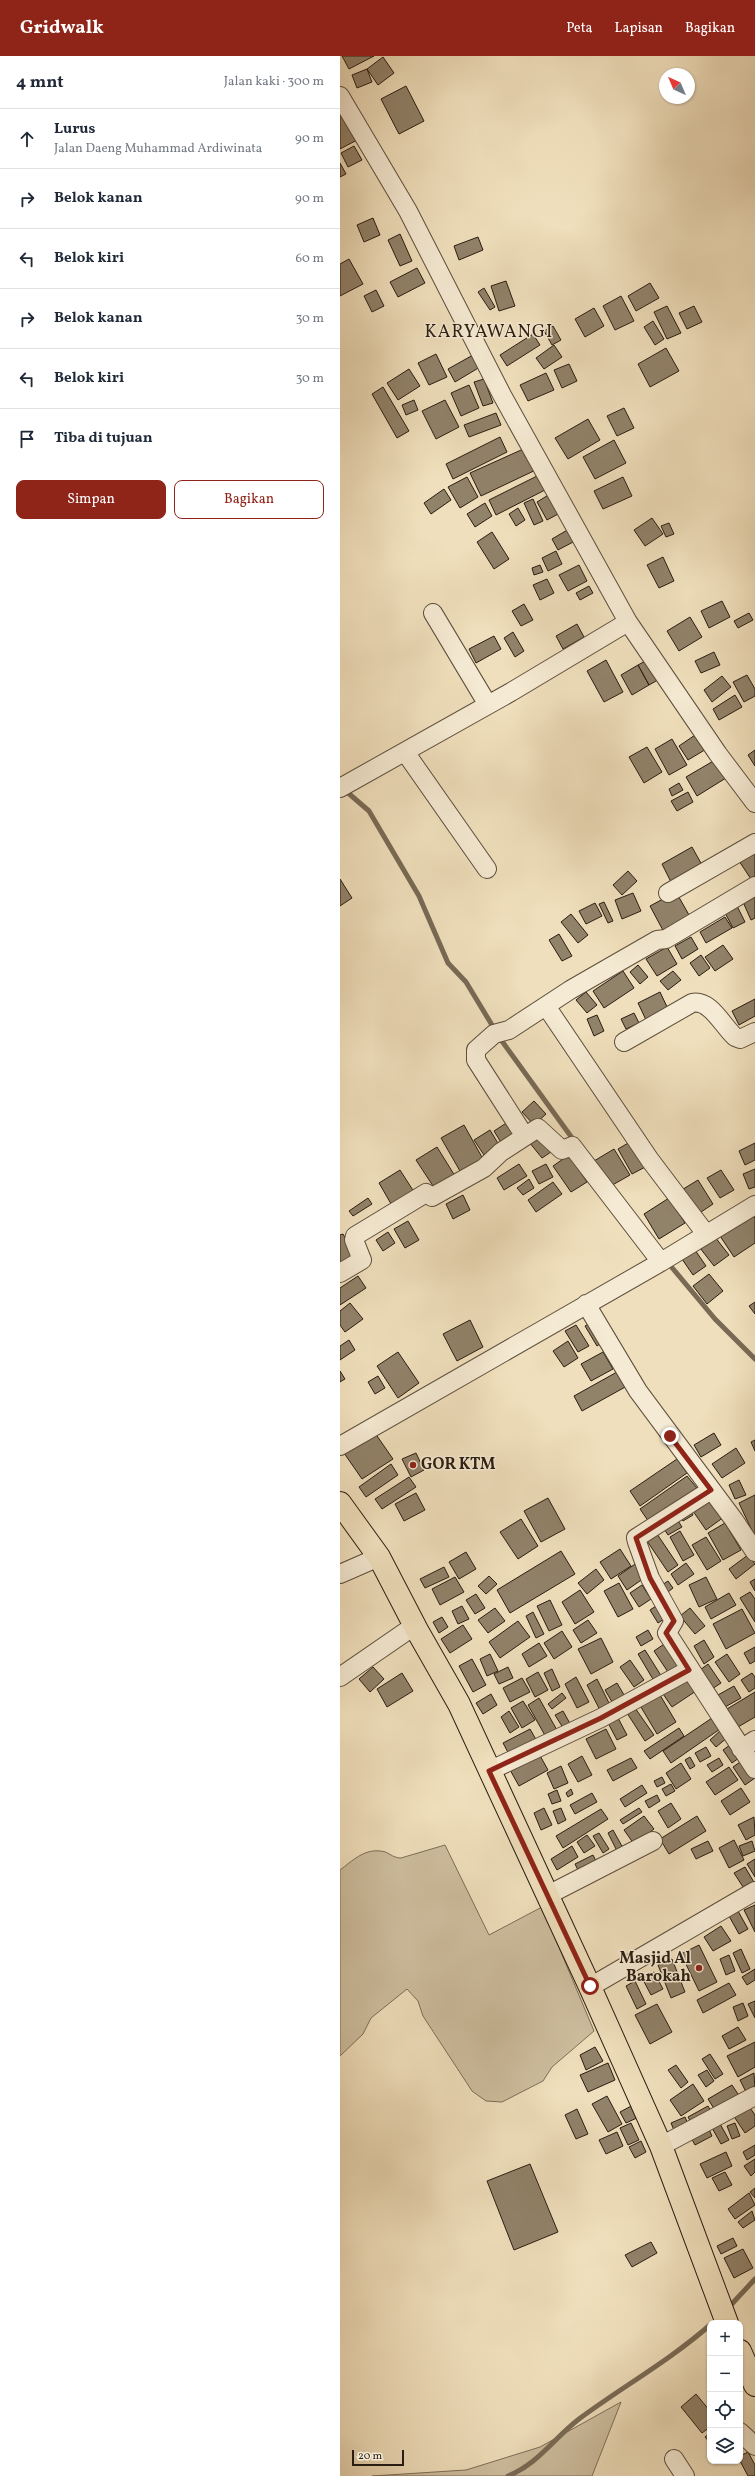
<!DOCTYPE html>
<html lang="id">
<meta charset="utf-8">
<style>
:root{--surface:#fff;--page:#f2f2f3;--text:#1f2937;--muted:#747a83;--line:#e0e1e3;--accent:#8f2418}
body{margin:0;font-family:Vollkorn,serif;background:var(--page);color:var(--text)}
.controls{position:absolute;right:12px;bottom:12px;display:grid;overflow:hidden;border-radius:8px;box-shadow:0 1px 3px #0004}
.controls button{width:36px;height:36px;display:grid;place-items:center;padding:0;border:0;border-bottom:1px solid var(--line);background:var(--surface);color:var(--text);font:20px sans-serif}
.compass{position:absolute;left:319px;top:12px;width:36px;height:36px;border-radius:50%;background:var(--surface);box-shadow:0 1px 3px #0004;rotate:316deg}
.scale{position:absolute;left:12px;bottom:10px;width:52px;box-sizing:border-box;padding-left:4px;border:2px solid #2a1d12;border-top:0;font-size:11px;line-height:14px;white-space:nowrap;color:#2a1d12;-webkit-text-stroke:3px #f5ead3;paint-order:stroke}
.stop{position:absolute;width:12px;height:12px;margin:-9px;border:3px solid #8f2418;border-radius:50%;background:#fff}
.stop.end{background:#8f2418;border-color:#fff;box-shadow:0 1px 4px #0008}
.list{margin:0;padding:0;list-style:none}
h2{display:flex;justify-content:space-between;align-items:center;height:52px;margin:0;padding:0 16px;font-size:17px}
h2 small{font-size:13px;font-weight:400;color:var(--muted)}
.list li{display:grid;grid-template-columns:26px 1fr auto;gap:12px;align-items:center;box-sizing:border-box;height:60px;padding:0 16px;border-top:1px solid var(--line)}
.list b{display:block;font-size:15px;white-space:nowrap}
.list p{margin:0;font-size:13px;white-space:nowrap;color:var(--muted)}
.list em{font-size:13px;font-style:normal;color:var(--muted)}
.actions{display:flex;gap:8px;padding:12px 16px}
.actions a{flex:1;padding:9px 0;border:1px solid var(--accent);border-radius:8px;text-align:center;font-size:14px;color:var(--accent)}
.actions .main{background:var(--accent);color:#fff}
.icon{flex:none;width:22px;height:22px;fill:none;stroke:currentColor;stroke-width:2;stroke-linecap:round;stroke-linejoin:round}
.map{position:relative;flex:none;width:415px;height:2420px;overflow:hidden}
header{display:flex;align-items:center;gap:24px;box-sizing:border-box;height:56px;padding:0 20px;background:var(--accent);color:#fff}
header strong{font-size:19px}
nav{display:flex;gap:22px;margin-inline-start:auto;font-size:14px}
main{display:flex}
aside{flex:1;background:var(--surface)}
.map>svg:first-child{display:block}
.green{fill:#cebe9f;stroke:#7c6e58}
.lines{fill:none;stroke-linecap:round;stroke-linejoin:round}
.stream{stroke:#796a55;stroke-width:5}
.building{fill:#91826a;stroke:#2a1d12}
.minor-casing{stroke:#5c4e3c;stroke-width:20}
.major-casing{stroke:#2a1d12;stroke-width:24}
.minor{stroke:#f5ead3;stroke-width:18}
.major{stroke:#f0dfbc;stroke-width:22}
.route{stroke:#8f2418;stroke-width:5}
.poi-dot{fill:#8f2418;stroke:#f5ead3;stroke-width:1.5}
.labels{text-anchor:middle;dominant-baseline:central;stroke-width:3;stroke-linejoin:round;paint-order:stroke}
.poi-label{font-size:16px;font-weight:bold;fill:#2a1d12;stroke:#f5ead3;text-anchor:start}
.quarter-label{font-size:18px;letter-spacing:1px;fill:#2a1d12;stroke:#f5ead3}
</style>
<header>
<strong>Gridwalk</strong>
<nav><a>Peta</a><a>Lapisan</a><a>Bagikan</a></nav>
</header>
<main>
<aside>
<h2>4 mnt<small>Jalan kaki · 300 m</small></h2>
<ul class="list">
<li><svg class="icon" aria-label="ahead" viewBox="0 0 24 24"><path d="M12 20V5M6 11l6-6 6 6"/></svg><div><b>Lurus</b><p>Jalan Daeng Muhammad Ardiwinata</p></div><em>90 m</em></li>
<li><svg class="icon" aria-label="right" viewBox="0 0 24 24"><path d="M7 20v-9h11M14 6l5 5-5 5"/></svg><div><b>Belok kanan</b></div><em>90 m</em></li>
<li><svg class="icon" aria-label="left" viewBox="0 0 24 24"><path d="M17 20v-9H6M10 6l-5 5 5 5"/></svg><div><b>Belok kiri</b></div><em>60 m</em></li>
<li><svg class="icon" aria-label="right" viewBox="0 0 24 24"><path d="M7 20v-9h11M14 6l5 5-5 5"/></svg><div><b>Belok kanan</b></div><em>30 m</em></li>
<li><svg class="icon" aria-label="left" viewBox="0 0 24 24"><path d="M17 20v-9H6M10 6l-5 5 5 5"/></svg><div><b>Belok kiri</b></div><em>30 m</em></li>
<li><svg class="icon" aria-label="arrive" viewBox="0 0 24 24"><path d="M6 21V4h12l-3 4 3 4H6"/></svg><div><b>Tiba di tujuan</b></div></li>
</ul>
<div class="actions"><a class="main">Simpan</a><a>Bagikan</a></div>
</aside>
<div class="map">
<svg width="415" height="2420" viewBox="0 0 415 2420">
<rect width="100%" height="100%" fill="#f0dfbc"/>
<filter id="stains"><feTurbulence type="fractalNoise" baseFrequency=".005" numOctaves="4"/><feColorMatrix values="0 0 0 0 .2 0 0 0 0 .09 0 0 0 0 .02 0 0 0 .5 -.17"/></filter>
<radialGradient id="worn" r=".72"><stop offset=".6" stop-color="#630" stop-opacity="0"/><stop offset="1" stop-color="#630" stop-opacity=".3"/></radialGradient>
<path class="green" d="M105,1789L149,1879L202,1851L254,1975L212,2011L203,2025L162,2046L146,2045L132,2035L83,1960L78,1945L67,1933L31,1962L23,1978L0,2000V1814C12,1805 24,1793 40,1795C48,1795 52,1802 61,1802Z
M281,2346L252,2420H32L126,2414L200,2391Z"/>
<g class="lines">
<path class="stream" d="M7,736L29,755L79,840L108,907L126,926L155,974
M159,981L235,1086
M329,1208L375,1263L415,1303
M390,2250L415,2223
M168,2420C198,2408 214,2382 239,2363C282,2331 329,2305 370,2269"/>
</g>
<path class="building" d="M2,0H34L9,13Z
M43,1L54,17L38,29L27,13Z
M27,13L32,26L17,32L12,19Z
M66,30L84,65L59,78L41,43Z
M0,54L17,84L0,93Z
M14,90L22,104L8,111L1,97Z
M0,107L6,118L0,121Z
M33,162L40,179L24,186L17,169Z
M60,178L72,205L60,210L48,184Z
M138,181L143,194L119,204L114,190Z
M9,203L23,228L0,240V208Z
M77,212L85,227L58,241L50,226Z
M166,225L175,250L159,255L151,230Z
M310,227L319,242L296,255L288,240Z
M144,232L155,251L150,254L138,236Z
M36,234L44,250L32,256L24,240Z
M281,240L294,265L275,274L263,250Z
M327,250L341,277L327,283L314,256Z
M354,250L362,266L347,273L339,257Z
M254,252L264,270L245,281L235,263Z
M313,265L324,283L315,289L304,271Z
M213,270L221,284L212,289L204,275Z
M193,278L200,289L167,310L160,299Z
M214,289L222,301L204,313L196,302Z
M326,292L339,315L310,331L298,308Z
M96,298L107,321L89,329L78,307Z
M133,299L140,311L115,326L108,313Z
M229,308L237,325L222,332L214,314Z
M69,313L80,330L58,344L47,327Z
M206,317L214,334L188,345L180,329Z
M144,323L153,347L143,350L134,326Z
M129,329L139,352L121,360L111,337Z
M43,331L69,375L57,382L32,338Z
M74,344L78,354L66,359L62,349Z
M105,344L119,371L96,383L82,355Z
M284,352L294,372L277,380L267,360Z
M156,357L161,369L129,381L124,369Z
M248,363L260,384L228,403L215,382Z
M160,381L167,396L113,423L106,408Z
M274,384L286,407L255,423L243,401Z
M190,390L200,412L141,440L130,417Z
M197,420L205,434L156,459L149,444Z
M127,421L138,441L120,452L108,431Z
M283,421L292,440L263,453L254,435Z
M104,433L111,444L91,458L84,447Z
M210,438L220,457L207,464L197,446Z
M193,443L203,465L194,469L184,447Z
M145,447L152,460L135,471L127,458Z
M178,452L185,464L176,470L169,458Z
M312,462L323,478L305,490L294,474Z
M329,467L334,478L326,481L321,470Z
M229,473L235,485L218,494L212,483Z
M152,476L169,503L154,513L137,486Z
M216,495L222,508L208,515L202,502Z
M323,501L334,525L319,532L307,509Z
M200,509L203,516L194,519L192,512Z
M239,509L247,525L228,535L219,519Z
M207,523L214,537L200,544L193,529Z
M249,530L253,537L240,544L236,537Z
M382,545L390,561L369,572L361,555Z
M184,548L193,564L181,570L172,555Z
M409,557L413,564L398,572L394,565Z
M350,561L362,581L339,595L327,575Z
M237,568L244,581L223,593L216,580Z
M173,576L184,595L175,601L164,582Z
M154,580L161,593L136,607L129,593Z
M374,596L380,609L361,617L355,605Z
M311,602L323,621L309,629L298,609Z
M266,604L283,636L264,646L247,615Z
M298,609L309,629L292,639L281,619Z
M407,619L415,633V640L404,646L393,626Z
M382,620L391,631L372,646L364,634Z
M395,639L402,651L379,664L373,653Z
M358,677L368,692L348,704L339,690Z
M332,683L347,709L329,719L315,693Z
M307,691L322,716L304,727L289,701Z
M415,694V710L408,699Z
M375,704L386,722L357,740L346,721Z
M339,727L343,734L332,740L329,733Z
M348,736L353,746L337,755L331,745Z
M352,791L362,809L331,826L322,808Z
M415,795V821L411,823L399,805Z
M288,815L297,825L282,839L273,829Z
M0,823L12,842L0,850Z
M336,836L353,866L326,880L310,850Z
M293,837L301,855L282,863L275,844Z
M415,840V862L411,864L403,846Z
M264,846L273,865L268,867L259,848Z
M255,847L262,860L246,868L239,855Z
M397,850L405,866L393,872L385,857Z
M231,858L248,879L238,887L221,866Z
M385,861L392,872L366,887L360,876Z
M219,878L232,900L222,905L209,884Z
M351,881L358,893L342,903L335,890Z
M383,889L393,903L375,915L365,901Z
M327,891L337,908L317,920L306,903Z
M361,899L370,912L359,920L350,907Z
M298,909L308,921L300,928L290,916Z
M283,915L294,932L264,952L253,935Z
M333,915L341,924L328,934L320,925Z
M246,936L257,949L247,957L236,944Z
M320,936L329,955L307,966L298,947Z
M415,943V960L399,969L392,955Z
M294,957L299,967L286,973L281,963Z
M257,959L264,975L254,980L247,963Z
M194,1045L206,1058L194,1069L182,1056Z
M171,1064L180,1077L162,1088L154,1075Z
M124,1069L143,1103L120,1115L101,1082Z
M150,1074L159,1089L144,1099L134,1084Z
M200,1077L214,1094L202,1102L189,1086Z
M295,1083L309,1109L292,1118L278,1093Z
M415,1087V1104L405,1109L399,1095Z
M97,1091L115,1120L95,1133L76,1104Z
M274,1093L290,1119L269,1131L254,1105Z
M229,1099L247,1126L231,1136L213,1110Z
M179,1108L187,1120L164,1134L157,1122Z
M206,1108L213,1121L199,1128L192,1115Z
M415,1113V1131L409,1133L403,1118Z
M60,1114L76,1139L54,1153L39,1127Z
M381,1114L394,1134L380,1142L367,1122Z
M189,1123L194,1132L183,1139L177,1132Z
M358,1124L373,1148L355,1160L340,1135Z
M213,1126L222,1138L196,1156L188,1144Z
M123,1139L130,1154L113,1163L106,1148Z
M28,1142L32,1148L13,1160L9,1155Z
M329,1142L345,1167L319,1183L304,1158Z
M410,1155L415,1162V1187L394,1201L378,1177Z
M68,1165L79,1184L65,1192L54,1173Z
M48,1176L55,1187L43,1195L36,1184Z
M3,1178L17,1203L0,1213V1179Z
M375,1181L389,1199L374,1210L360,1192Z
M355,1194L366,1210L353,1219L342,1203Z
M369,1218L383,1235L367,1248L353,1230Z
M18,1220L26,1232L0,1249V1232Z
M415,1246V1258L409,1250Z
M10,1247L23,1263L5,1276L0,1269V1255Z
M130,1264L143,1291L117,1305L103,1278Z
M252,1266L264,1285L257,1290L245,1270Z
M236,1269L249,1290L238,1296L225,1275Z
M9,1284L15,1294L0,1304V1290Z
M228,1285L238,1302L224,1311L213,1295Z
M58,1296L79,1327L58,1342L37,1310Z
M263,1296L273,1313L251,1325L241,1308Z
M0,1315L5,1323L0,1326Z
M277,1316L287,1330L242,1355L234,1340Z
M38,1320L45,1332L35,1338L28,1326Z
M35,1377L53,1403L22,1423L4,1397Z
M374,1377L381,1389L361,1401L354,1389Z
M415,1384V1395L411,1386Z
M396,1392L405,1407L382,1422L372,1408Z
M76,1397L84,1414L71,1421L62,1403Z
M337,1403L347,1417L300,1450L290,1435Z
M51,1408L58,1419L26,1441L19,1431Z
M347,1420L357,1432L309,1466L300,1453Z
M69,1421L76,1431L42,1453L35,1443Z
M399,1424L406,1439L395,1443L389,1429Z
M76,1437L85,1454L64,1465L55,1448Z
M415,1439V1481L399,1447Z
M208,1442L225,1473L201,1486L184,1455Z
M371,1442L384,1461L366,1474L353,1455Z
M349,1451L353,1459L343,1465L338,1457Z
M335,1460L342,1471L328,1479L321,1468Z
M181,1463L198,1490L178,1503L160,1476Z
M385,1467L401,1494L383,1504L368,1477Z
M340,1475L354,1499L343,1505L330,1481Z
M317,1478L338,1509L328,1516L307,1485Z
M366,1481L381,1505L367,1514L352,1489Z
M280,1493L291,1510L271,1523L260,1506Z
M221,1495L235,1518L170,1557L157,1534Z
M126,1496L136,1513L119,1523L109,1506Z
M408,1499L415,1508L396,1523L389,1513Z
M298,1506L307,1520L287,1534L278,1520Z
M346,1507L354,1518L338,1529L331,1518Z
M104,1511L109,1521L85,1532L80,1523Z
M256,1513L264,1524L247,1538L238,1527Z
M149,1520L157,1528L146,1538L138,1530Z
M115,1521L124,1536L100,1549L92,1533Z
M366,1521L377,1543L359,1551L349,1529Z
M415,1523V1535L410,1526Z
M328,1525L333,1532L328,1536L322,1529Z
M279,1527L293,1553L278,1561L264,1535Z
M302,1529L311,1543L299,1551L290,1537Z
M240,1534L254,1556L235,1568L222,1546Z
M410,1536L415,1543V1566L400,1542Z
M389,1537L396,1549L371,1563L365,1551Z
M136,1538L145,1552L135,1558L126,1544Z
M210,1544L222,1569L209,1575L197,1550Z
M322,1546L330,1559L318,1567L310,1554Z
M122,1550L129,1563L118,1568L112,1555Z
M155,1552L165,1565L148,1577L138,1564Z
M350,1552L365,1570L355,1578L340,1560Z
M402,1553L415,1577L386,1593L373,1568Z
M193,1556L204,1578L196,1582L186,1560Z
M102,1561L108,1571L99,1577L93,1566Z
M248,1564L257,1577L241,1587L233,1574Z
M178,1565L190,1581L160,1602L149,1586Z
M123,1569L132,1583L110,1597L101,1583Z
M308,1574L313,1583L301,1590L296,1581Z
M222,1575L232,1591L214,1603L204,1587Z
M261,1582L273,1606L251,1618L238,1593Z
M364,1584L374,1601L364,1608L354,1590Z
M327,1586L343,1610L330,1619L314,1595Z
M199,1587L207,1600L189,1611L182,1598Z
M415,1591V1605L410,1608L404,1597Z
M305,1594L325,1626L317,1630L298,1598Z
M150,1598L158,1615L147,1620L140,1603Z
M387,1598L400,1618L389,1626L375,1606Z
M132,1603L146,1629L133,1636L119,1610Z
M290,1604L304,1624L294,1631L280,1611Z
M368,1608L381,1627L372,1633L360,1614Z
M33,1611L44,1623L30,1636L19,1623Z
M168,1611L173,1622L159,1628L154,1618Z
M212,1613L220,1631L212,1635L204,1617Z
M198,1616L208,1634L195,1641L186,1623Z
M62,1617L73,1635L47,1651L37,1633Z
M348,1617L359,1633L332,1651L321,1635Z
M412,1617L415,1621V1632L409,1636L401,1624Z
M236,1621L249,1646L237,1652L225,1628Z
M182,1622L190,1636L170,1646L163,1632Z
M257,1623L272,1653L262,1658L247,1629Z
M277,1627L287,1644L275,1651L265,1634Z
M394,1630L401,1642L385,1651L378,1639Z
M317,1634L336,1666L317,1678L298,1646Z
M415,1636V1661L398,1671L387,1653Z
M222,1637L226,1642L212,1653L208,1648Z
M151,1638L157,1649L143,1658L136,1647Z
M199,1642L218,1676L207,1683L188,1649Z
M183,1645L195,1664L182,1672L171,1652Z
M295,1652L314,1679L305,1685L287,1657Z
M169,1655L179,1671L170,1677L161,1661Z
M223,1655L232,1671L225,1675L215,1659Z
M277,1660L287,1679L277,1684L267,1665Z
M375,1660L383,1671L331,1707L323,1695Z
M339,1672L344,1680L310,1703L304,1695Z
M190,1673L198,1687L171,1702L163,1687Z
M266,1673L276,1693L256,1703L246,1683Z
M381,1674L388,1681L376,1691L370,1684Z
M394,1686L403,1699L392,1707L383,1694Z
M366,1691L371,1700L360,1706L355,1697Z
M198,1696L208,1714L179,1730L169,1712Z
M242,1700L252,1719L238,1726L228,1708Z
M350,1701L355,1710L350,1713L345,1704Z
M291,1702L297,1712L273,1725L267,1714Z
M379,1702L383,1709L372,1716L367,1709Z
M406,1702L415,1722L405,1729L393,1711Z
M341,1707L351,1723L336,1733L326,1717Z
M221,1710L228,1727L214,1733L207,1717Z
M389,1711L398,1724L375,1739L366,1726Z
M322,1721L325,1727L317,1731L314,1725Z
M331,1728L335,1735L326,1740L322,1733Z
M302,1729L307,1737L285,1751L280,1743Z
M401,1732L410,1746L390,1759L381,1745Z
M231,1733L233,1738L228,1741L226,1737Z
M217,1734L221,1745L212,1748L208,1738Z
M252,1737L257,1746L235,1758L230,1749Z
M317,1739L320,1745L309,1752L305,1745Z
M331,1747L341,1763L328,1772L318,1755Z
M204,1752L212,1769L201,1774L194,1757Z
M221,1752L226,1764L218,1768L213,1755Z
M299,1752L302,1756L283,1768L280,1764Z
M261,1753L268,1763L223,1792L216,1780Z
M304,1760L314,1773L294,1788L284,1774Z
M357,1760L366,1775L329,1798L320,1783Z
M414,1761L415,1779L406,1784L398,1769Z
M273,1774L283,1792L277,1795L268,1777Z
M259,1777L269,1793L263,1797L253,1780Z
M247,1779L255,1790L244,1797L237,1786Z
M394,1784L404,1804L389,1812L379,1792Z
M368,1785L373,1795L356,1803L351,1793Z
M412,1785L415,1795L403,1800L399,1790Z
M232,1790L238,1801L217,1814L211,1803Z
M253,1799L259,1811L241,1820L235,1808Z
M415,1803V1821L407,1808Z
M405,1811L415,1828L405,1834L394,1817Z
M415,1849V1876L404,1854Z
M398,1855L408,1873L399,1878L389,1860Z
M381,1870L391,1885L373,1895L364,1881Z
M359,1889L377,1926L359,1935L341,1898Z
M401,1893L410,1913L402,1917L393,1897Z
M389,1899L395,1915L386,1919L380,1903Z
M332,1903L345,1936L331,1942L318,1909Z
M415,1913V1924L407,1929L402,1921Z
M314,1916L323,1933L311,1939L302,1922Z
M295,1925L306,1948L297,1953L286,1930Z
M389,1927L396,1939L363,1957L357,1944Z
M415,1945V1962L408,1948Z
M403,1947L408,1960L398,1965L393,1951Z
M317,1948L332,1976L310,1988L295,1959Z
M398,1971L406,1984L389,1993L382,1980Z
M415,1986V2011L398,2021L387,2000Z
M255,1991L263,2005L246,2014L240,1999Z
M370,1998L383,2018L375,2023L362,2003Z
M268,2007L275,2024L248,2036L240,2019Z
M336,2009L348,2026L341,2032L328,2014Z
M367,2014L374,2025L366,2031L358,2019Z
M414,2017L415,2034L407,2038L400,2024Z
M353,2028L364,2045L341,2060L330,2044Z
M392,2029L402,2044L378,2059L368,2043Z
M267,2040L282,2068L268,2076L252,2048Z
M295,2048L301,2060L286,2067L280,2056Z
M408,2049L415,2059V2070L405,2077L393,2059Z
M368,2050L373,2059L353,2070L348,2061Z
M237,2053L248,2078L236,2083L225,2059Z
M345,2061L350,2073L336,2079L331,2067Z
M379,2066L389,2084L381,2088L371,2070Z
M291,2067L299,2084L288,2089L280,2072Z
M395,2067L400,2080L392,2083L387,2070Z
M367,2069L372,2080L355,2089L349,2078Z
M277,2076L283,2090L266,2098L259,2084Z
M301,2085L306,2096L295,2102L289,2091Z
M415,2089V2099L407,2104L403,2096Z
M386,2096L392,2110L367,2122L360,2108Z
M415,2103V2116L411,2120L404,2110Z
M190,2108L218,2176L174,2194L147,2125Z
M385,2116L392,2129L379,2135L372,2122Z
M415,2132V2142L410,2136Z
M409,2137L415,2149L395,2163L388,2153Z
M412,2155L415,2164L403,2172L398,2166Z
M393,2182L397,2190L381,2198L377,2190Z
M311,2186L317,2197L292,2211L285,2199Z
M403,2193L413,2212L394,2222L384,2202Z
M356,2338L370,2355V2371L362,2377L341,2351Z
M370,2377V2387L365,2381Z
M408,2396L415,2409V2420H408L400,2405V2400Z"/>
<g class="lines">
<g class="minor-casing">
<path id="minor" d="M0,40L68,155L162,339L288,566L378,698L415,747
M93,557L148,649
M65,696L147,813
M0,732L171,636L288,566
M328,837L415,787
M206,950L310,1104L366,1178
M284,986L352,947C370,943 382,969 395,981L400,983L415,976
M184,1079L136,1004V994L154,978L169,974L230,934L317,884L326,883L415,830
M0,1217L22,1204L14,1184L15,1180L86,1137L92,1141L144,1112L161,1096L198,1072L222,1094L232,1090L321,1206
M246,1248L298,1335L394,1464L415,1496
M0,1390L321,1206L415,1149
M371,1434L296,1482L297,1486L310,1522L334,1565L327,1577L415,1713
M0,1518L39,1501
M0,1621L74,1570
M401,1693L415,1684
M149,1715L261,1662L349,1614
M208,1839L313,1785
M250,1931L415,1835
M321,2090L415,2040
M400,2376L415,2390
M334,2403L345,2420"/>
</g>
<g class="major-casing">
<path id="major" d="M0,1447L39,1501L78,1576L119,1648L250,1931L321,2090L387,2267
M400,2295L415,2329"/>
</g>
<use href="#minor" class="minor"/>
<use href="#major" class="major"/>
</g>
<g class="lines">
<path class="route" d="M250,1930L149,1715L261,1662L349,1614L326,1577L334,1565L310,1522L296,1482L371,1434L330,1380"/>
</g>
<g class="poi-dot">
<circle cx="73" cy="1409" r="4"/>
<circle cx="359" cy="1912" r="4"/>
</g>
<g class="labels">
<g class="poi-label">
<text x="81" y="1409">GOR KTM</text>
<text x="351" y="1903" text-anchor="end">Masjid Al<tspan x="351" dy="18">Barokah</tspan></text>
</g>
<g class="quarter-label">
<text x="149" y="276">KARYAWANGI</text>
</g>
</g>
<rect width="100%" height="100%" filter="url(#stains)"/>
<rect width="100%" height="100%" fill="url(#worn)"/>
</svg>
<div class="controls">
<button>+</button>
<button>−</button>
<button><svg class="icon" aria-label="locate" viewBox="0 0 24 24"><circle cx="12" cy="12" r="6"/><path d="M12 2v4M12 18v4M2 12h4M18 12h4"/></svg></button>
<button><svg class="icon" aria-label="layers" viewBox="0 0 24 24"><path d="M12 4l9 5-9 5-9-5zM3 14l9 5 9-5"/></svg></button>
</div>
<svg class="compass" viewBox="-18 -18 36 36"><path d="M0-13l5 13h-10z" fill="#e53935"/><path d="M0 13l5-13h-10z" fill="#747a83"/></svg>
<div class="scale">20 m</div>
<div class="stop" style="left:250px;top:1930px"></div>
<div class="stop end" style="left:330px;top:1380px"></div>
</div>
</main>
